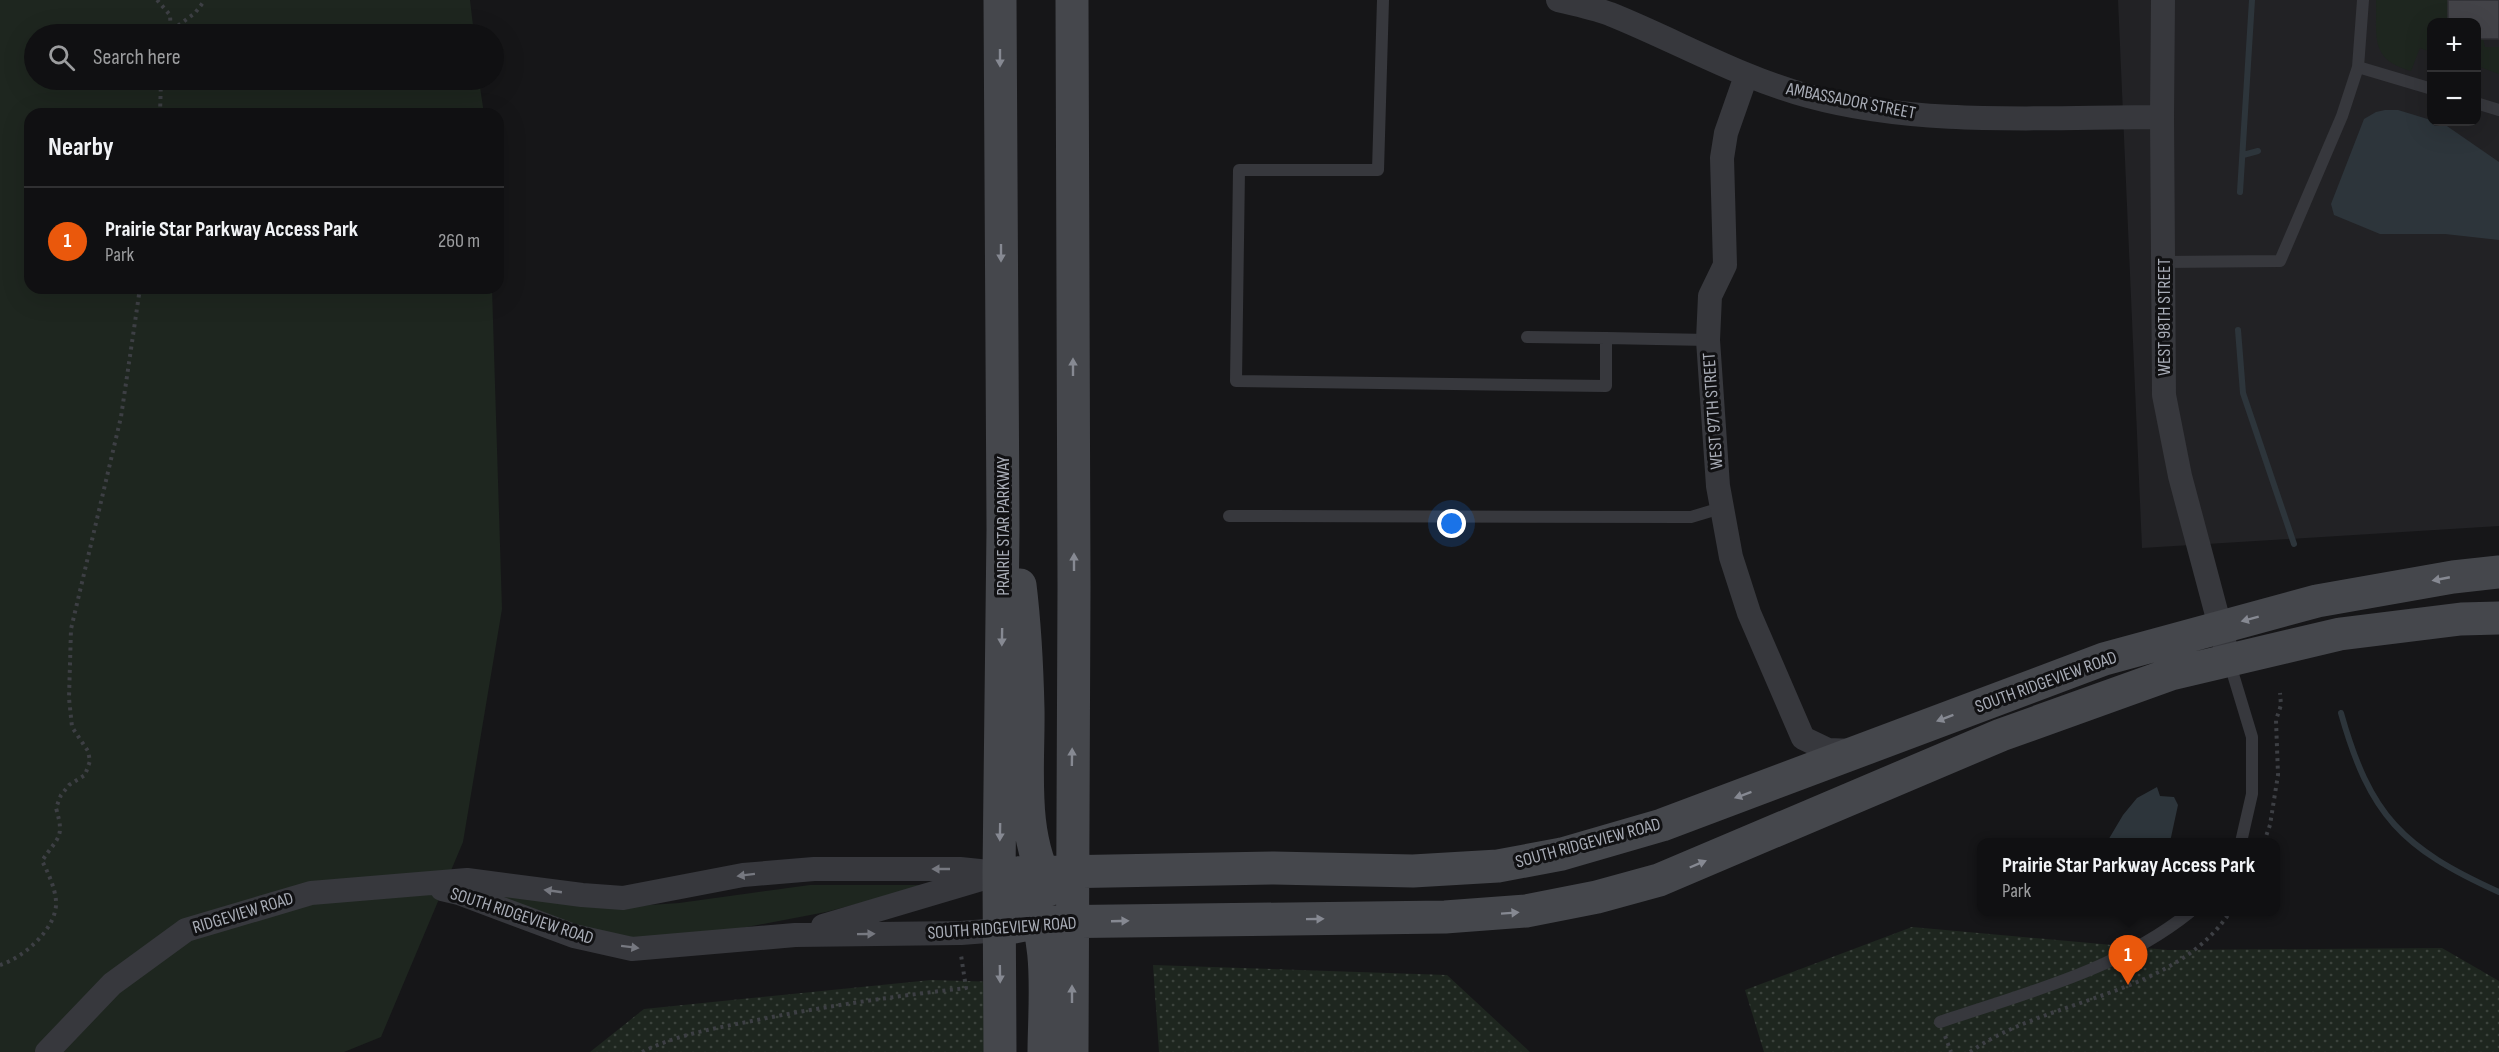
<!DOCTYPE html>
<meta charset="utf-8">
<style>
:root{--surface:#101012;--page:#1e1e20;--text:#f1f3f6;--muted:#9c9d9f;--line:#303032;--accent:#ea580c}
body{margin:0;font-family:"Sofia Sans Condensed",sans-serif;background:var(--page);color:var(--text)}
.controls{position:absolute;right:18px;top:18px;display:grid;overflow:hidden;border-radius:12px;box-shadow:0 6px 24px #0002}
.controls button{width:54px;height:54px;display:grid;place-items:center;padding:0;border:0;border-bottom:2px solid var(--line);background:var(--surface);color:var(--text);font:30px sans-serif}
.you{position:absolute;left:1452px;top:524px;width:21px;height:21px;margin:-15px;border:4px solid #fff;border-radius:50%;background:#1a73e8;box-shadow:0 0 0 9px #1a73e833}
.badge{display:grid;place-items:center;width:39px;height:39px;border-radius:50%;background:var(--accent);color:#fff;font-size:20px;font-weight:700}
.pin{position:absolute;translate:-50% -50px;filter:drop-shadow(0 2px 3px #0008)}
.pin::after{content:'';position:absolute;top:32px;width:21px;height:18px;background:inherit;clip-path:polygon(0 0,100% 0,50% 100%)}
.popup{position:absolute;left:1977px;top:838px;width:303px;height:78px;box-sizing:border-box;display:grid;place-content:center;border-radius:12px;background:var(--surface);filter:drop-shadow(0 2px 4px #0005);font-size:20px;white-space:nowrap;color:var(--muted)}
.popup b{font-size:22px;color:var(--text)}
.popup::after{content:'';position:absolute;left:50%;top:100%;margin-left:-12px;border:12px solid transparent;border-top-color:var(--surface)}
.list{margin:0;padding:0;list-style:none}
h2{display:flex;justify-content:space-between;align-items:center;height:78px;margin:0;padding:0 24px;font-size:26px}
h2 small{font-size:20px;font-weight:400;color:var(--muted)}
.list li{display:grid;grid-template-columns:39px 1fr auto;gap:18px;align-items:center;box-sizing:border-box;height:108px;padding:0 24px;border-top:2px solid var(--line)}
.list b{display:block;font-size:22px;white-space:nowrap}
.list p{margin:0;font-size:20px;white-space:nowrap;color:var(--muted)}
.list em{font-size:20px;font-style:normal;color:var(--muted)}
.icon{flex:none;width:33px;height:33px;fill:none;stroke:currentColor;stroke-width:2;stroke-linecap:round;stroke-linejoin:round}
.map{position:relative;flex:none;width:2499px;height:1052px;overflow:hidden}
.search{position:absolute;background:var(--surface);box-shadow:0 6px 24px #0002;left:24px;top:24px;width:480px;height:66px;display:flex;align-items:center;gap:15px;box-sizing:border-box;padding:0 21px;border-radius:33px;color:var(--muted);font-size:22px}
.panel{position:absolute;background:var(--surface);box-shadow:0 6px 24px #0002;left:24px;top:108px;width:480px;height:186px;border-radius:18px}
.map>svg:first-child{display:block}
.built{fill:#222225;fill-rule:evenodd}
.grass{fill:#1e261f}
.park{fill:url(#park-dots)}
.water{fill:#2d353b}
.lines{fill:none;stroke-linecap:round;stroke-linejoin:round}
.stream{stroke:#2d353b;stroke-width:6}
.building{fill:#434348;stroke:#303034;stroke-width:1.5}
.path{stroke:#3d3f44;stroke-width:4;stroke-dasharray:3 4.5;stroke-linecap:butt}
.lane{stroke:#37383d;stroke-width:12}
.street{stroke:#37383d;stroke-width:24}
.secondary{stroke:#45474c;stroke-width:33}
.oneway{fill:#868992}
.oneway2{fill:#767880}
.labels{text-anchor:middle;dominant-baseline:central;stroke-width:6;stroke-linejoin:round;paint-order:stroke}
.street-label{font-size:18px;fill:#a9adb7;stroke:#111113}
</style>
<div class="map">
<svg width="2499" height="1052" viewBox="0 0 2499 1052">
<defs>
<pattern id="park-dots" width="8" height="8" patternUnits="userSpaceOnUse" patternTransform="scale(1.5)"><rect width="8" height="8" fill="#1e261f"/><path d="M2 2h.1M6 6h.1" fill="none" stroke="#3c433d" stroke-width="1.8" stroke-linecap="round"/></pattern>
</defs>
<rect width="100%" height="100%" fill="#161618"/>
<path class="built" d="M2118,0H2499V526L2142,548ZM2432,22H2476V122H2432Z"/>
<path class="grass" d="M0,0H470L474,34H34V80H479L484,114H30V288H492L502,609L463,842L381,1037L344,1052H0Z
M2376,0H2448V22H2432L2431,52L2420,48L2411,71C2369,59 2377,37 2376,0Z
M2476,39H2483L2485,47H2499V74L2477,66Z
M810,885H929L826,912L711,934L646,940L581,929L478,889L635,906L679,903Z"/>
<path class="park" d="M1912,927L2168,950L2442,948L2499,981V1052H1764L1745,990Z
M1153,965L1447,975L1530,1052H1159Z
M931,980L1000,982V1052H590L644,1009Z"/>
<path class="water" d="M2385,110H2398L2444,124L2499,162V240L2445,234H2380L2334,215L2331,204L2364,119L2376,112Z
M2157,787L2160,796L2174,797L2178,805L2170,842H2107L2123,815L2137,798Z"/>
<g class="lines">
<path class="stream" d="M2243,155L2258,151
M2240,192L2252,0
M2238,330L2243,393L2294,544
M2341,713C2370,816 2402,848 2499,892"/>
</g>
<path class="building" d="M2448,0H2499V39H2476V22H2448Z"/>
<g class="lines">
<path class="path" d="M157,0L170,15L171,34
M172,30L195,13L205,0
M160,114L161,80
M2264,842L2270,825L2278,775L2276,720L2281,705L2280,693
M0,965C23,958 58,928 56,901C55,888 48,872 42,861C58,836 65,839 56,808L61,795L69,785L85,775L90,761L88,751L72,727L69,698L71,629L121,417L140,288
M1945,1036L1951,1052
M642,1052C678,1034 717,1028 757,1020C826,1006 896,996 966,988L961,955
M1970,1052C2048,997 2174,997 2230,912"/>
<path class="lane" d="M1383,0L1378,170H1239L1236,381L1606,386V338L1708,340
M2363,0L2358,67L2432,89
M2476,103L2499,110
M2163,262L2280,261L2342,116L2358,67
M1527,337L1606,338
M1229,516L1691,517L1721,508
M2229,661L2252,737V794L2241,842
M1940,1022C2026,993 2118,970 2190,912"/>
<path class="street" d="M1558,0C1575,4 1594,8 1610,14C1677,41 1739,77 1808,96C1921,127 2046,117 2162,117
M2163,0L2162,117L2164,395L2180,476L2229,660
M1746,76L1726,133L1722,158L1725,265L1710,296L1708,340L1718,486L1731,557L1749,613L1803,738L1828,750L1855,751
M442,889L459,893L574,936L632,949L795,935L961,933L1000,930
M823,926L988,877
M47,1052L112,984L186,930L311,893L467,880L582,895L623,898L743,875L814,869H960L999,873"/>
<path class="secondary" d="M1000,0L1003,529L999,873L1000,1052
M1072,0L1074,587L1072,1052
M1020,585C1025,626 1027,667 1028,709C1029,767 1019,837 1051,889
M999,873L1274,868L1413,871L1498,866L1562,854L1662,825L2104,659L2317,601L2453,577L2499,572
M999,873C1007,879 1019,885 1024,893C1053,930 1044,1007 1044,1052
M1000,930L1038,922L1445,917L1526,911L1597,897L1659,880L2001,735L2171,674L2340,634L2461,619L2499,618"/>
</g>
<defs><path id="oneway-solid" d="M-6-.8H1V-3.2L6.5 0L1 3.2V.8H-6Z" transform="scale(1.5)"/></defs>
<g class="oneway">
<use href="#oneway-solid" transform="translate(1000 58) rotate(90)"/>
<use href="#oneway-solid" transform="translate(1001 253) rotate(90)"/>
<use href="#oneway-solid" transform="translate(1073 367) rotate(-90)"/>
<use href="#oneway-solid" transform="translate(1074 562) rotate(-90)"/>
<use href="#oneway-solid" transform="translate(2441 579) rotate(169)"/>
<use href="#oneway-solid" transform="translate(2250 619) rotate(165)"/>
<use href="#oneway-solid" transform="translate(1002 637) rotate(91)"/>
<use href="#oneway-solid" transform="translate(1945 718) rotate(159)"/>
<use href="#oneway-solid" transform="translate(1072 757) rotate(-89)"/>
<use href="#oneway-solid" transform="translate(1743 795) rotate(160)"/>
<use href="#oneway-solid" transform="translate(1000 832) rotate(91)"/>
<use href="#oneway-solid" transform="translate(1698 864) rotate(-23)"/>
<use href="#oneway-solid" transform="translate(1510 913) rotate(-4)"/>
<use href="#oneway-solid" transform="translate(1315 919) rotate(-1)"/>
<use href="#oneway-solid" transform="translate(1120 921) rotate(-2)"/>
<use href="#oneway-solid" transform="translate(1000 974) rotate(89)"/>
<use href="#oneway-solid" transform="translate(1072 994) rotate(-90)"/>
</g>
<g class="oneway2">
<use href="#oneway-solid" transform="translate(941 869) rotate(180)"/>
<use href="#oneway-solid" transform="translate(746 875) rotate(173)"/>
<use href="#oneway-solid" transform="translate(553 891) rotate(-172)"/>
<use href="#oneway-solid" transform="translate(866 934) rotate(-1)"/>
<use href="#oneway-solid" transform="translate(630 947) rotate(7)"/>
</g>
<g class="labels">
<g class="street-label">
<text transform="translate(1851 101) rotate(11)">AMBASSADOR STREET</text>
<text transform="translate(2164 317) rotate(-90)">WEST 98TH STREET</text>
<text transform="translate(1713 411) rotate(-94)">WEST 97TH STREET</text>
<text transform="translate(1003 526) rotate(-90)">PRAIRIE STAR PARKWAY</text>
<text transform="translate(2046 682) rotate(-20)">SOUTH RIDGEVIEW ROAD</text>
<text transform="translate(1588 843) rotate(-15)">SOUTH RIDGEVIEW ROAD</text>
<text transform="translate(243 913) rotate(-17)">RIDGEVIEW ROAD</text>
<text transform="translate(522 916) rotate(18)">SOUTH RIDGEVIEW ROAD</text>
<text transform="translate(1002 928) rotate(-4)">SOUTH RIDGEVIEW ROAD</text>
</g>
</g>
</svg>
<div class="controls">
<button>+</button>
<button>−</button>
</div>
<div class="you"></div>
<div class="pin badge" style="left:2128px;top:985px">1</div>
<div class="popup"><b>Prairie Star Parkway Access Park</b>Park</div>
<div class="search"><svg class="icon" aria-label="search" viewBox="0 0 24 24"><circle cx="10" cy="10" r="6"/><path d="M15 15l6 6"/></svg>Search here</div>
<section class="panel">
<h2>Nearby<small></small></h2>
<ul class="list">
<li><span class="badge">1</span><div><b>Prairie Star Parkway Access Park</b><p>Park</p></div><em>260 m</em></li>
</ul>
</section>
</div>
